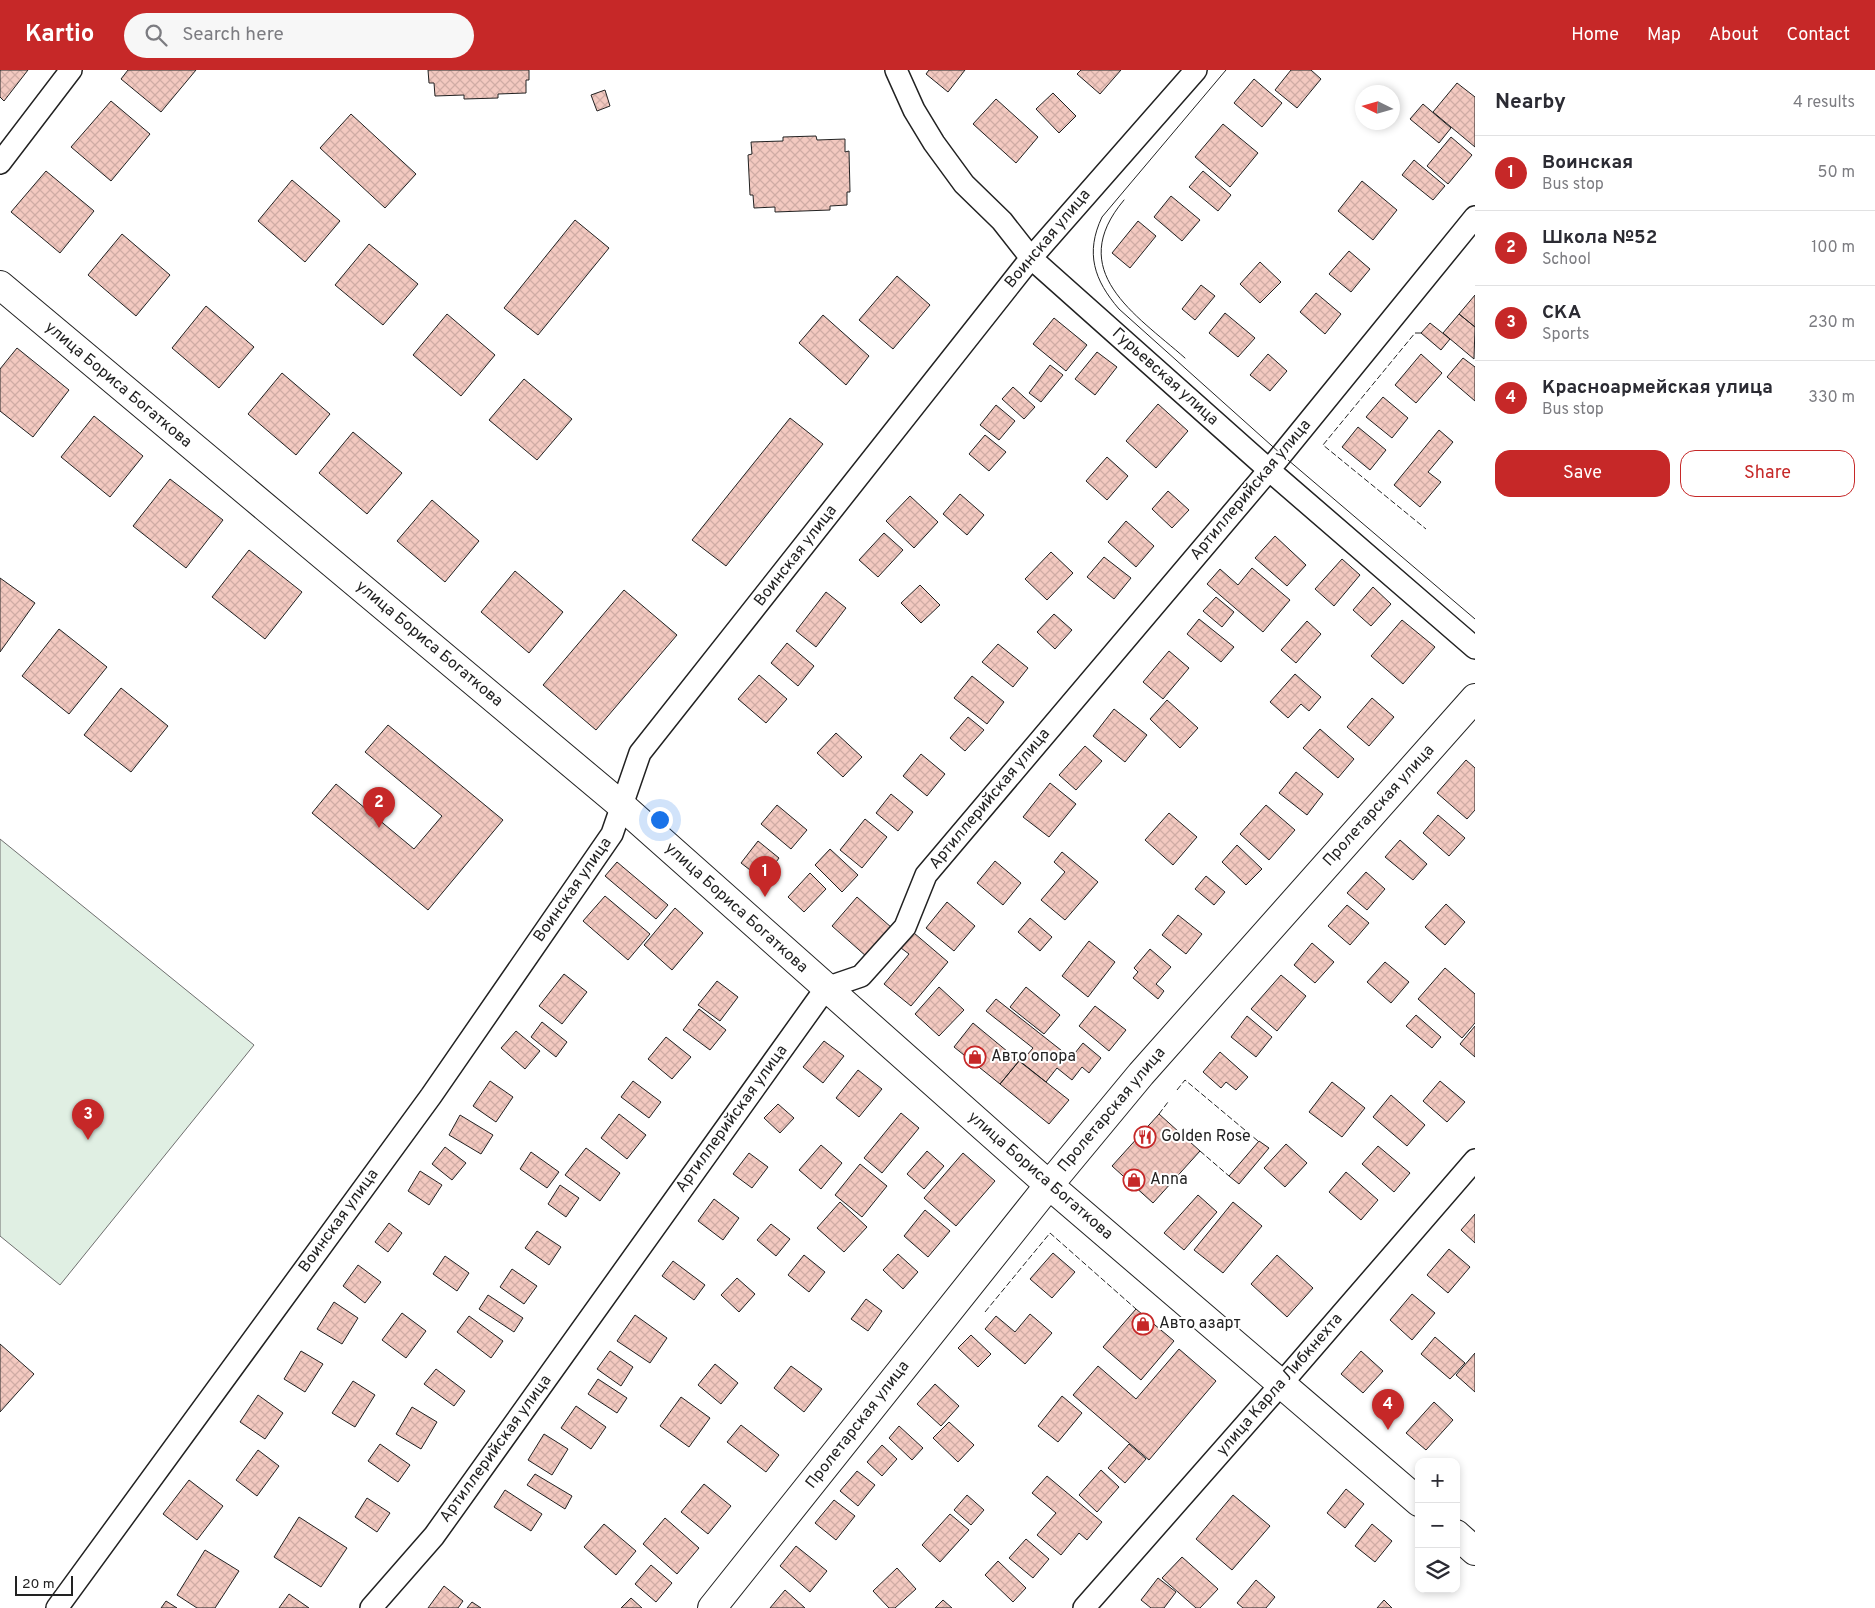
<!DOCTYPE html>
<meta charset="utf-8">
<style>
:root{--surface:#fff;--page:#f7f7f7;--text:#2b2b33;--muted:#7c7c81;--line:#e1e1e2;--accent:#c62828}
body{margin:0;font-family:Overpass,sans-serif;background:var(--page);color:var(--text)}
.controls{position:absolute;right:15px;bottom:15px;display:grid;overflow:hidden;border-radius:10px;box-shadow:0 2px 8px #0003}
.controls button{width:45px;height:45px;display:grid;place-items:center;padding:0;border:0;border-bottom:1px solid var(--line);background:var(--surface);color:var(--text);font:25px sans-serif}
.compass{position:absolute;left:1355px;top:15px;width:45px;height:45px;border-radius:50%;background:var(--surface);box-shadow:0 2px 8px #0003;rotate:275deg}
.scale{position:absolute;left:15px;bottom:12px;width:58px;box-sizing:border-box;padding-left:5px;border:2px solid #222;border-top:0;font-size:14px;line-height:18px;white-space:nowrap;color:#222;-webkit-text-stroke:4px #fff;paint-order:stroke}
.you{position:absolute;left:659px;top:749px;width:18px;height:18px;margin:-12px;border:4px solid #fff;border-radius:50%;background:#1a73e8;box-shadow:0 0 0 8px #1a73e833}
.badge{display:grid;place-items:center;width:32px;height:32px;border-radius:50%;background:var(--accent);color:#fff;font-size:16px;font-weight:700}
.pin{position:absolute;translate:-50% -41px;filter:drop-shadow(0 1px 2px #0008)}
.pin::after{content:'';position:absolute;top:26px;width:18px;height:15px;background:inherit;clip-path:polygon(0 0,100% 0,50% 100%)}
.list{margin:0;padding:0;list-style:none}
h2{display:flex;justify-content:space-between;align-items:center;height:65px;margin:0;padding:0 20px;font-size:21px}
h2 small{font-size:16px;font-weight:400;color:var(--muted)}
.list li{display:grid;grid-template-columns:32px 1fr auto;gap:15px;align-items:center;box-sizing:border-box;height:75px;padding:0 20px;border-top:1px solid var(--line)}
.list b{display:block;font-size:19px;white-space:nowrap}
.list p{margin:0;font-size:16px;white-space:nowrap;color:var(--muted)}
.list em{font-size:16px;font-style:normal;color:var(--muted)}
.actions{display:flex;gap:10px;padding:15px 20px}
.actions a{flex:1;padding:11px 0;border:1px solid var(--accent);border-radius:15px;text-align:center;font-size:18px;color:var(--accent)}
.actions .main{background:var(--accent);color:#fff}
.icon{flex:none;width:28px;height:28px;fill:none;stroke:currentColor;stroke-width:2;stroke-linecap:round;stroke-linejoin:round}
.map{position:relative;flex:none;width:1475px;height:1538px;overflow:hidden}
header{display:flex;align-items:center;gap:30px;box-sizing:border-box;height:70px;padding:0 25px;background:var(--accent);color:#fff}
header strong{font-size:24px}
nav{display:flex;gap:28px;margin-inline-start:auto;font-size:18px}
.search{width:350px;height:45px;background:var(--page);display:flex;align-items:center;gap:12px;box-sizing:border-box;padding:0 18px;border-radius:28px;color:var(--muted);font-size:19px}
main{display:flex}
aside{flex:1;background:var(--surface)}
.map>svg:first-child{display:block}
.park{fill:#e0efe3;stroke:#6f6f6f}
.building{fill:url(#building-cross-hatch);stroke:#222}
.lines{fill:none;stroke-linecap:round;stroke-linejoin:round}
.minor-casing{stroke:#222;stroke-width:24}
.major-casing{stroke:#222;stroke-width:30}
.minor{stroke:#fff;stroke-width:21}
.major{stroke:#fff;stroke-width:28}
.tram{stroke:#222;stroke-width:1}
.fence{stroke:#222;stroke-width:1;stroke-dasharray:6 2.5;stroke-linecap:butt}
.labels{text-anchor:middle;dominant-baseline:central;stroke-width:4;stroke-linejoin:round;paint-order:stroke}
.street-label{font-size:16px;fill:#222;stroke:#fff}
.poi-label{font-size:16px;fill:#222;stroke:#fff;text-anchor:start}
</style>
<header>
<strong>Kartio</strong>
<div class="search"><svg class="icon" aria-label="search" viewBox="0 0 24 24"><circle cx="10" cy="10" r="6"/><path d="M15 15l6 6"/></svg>Search here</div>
<nav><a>Home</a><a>Map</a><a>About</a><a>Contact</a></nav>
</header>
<main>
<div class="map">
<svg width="1475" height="1538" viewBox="0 0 1475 1538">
<defs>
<pattern id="building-cross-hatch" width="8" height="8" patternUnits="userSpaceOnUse" patternTransform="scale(1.25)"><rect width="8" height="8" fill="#f3c9c0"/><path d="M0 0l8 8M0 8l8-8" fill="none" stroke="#d0aca5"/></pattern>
</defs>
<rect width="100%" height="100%" fill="#fff"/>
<path class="park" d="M0,769L254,975L60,1215L0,1166Z"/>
<path class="building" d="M0,0H28L4,31L0,27Z
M128,0H196L161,42L121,9Z
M428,0H529V10H526V23L498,24V28L464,29V25L435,26L434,13H429Z
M929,0H965L948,22L926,4Z
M1081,0H1121L1100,24L1077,4Z
M1291,0H1311L1321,9L1297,38L1275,20Z
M1254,9L1282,33L1262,57L1234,33Z
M1457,13L1475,27V77L1433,42Z
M605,20L610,36L597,41L591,25Z
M1053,23L1076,46L1059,63L1036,39Z
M996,29L1038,67L1016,93L973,54Z
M111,31L150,64L111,111L71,77Z
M1423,34L1451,58L1439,73L1410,49Z
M351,44L416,104L385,138L320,78Z
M1223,54L1258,83L1230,117L1195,87Z
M816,66L817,70L845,69V82L849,81L850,122H847V135L830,136V140L775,142V137L754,138L753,125H750L748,85L752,84L751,72L783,71V67Z
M1451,67L1472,85L1448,114L1427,96Z
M1414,90L1445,116L1433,130L1402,105Z
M46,101L94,141L60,183L11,142Z
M1203,101L1231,125L1218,141L1189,117Z
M292,110L340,151L305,192L258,151Z
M1362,111L1397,140L1373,170L1338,141Z
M1171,126L1200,150L1182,171L1154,147Z
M575,150L609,178L538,265L504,238Z
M1138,151L1156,166L1130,198L1112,183Z
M122,164L170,205L136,246L88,205Z
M369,174L418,214L383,255L335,215Z
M1349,181L1370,199L1351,222L1329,204Z
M1260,192L1281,212L1260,233L1240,214Z
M897,206L930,235L893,279L859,250Z
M1201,215L1215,226L1195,250L1182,239Z
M1316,223L1341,244L1325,264L1300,242Z
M1475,225V257L1459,244Z
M206,236L254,277L219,318L172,278Z
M1225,243L1255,268L1238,287L1209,263Z
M447,244L495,285L461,326L413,285Z
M1459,244L1475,257L1474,289L1443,263Z
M823,245L869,286L846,315L799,273Z
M1054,248L1087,275L1066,301L1033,274Z
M1430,253L1450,269L1441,280L1421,263Z
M17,278L69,320L33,367L0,341V299Z
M1097,282L1117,297L1095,325L1075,309Z
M1268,284L1287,301L1270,321L1250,305Z
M1421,284L1442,303L1416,333L1395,315Z
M1463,288L1475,297V331L1447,307Z
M1050,295L1063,305L1041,332L1029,323Z
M282,303L330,344L296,385L248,344Z
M524,309L572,349L537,390L489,350Z
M1013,317L1035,337L1024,349L1002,329Z
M1383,327L1408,348L1392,368L1366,347Z
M1158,334L1188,361L1156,398L1126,371Z
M996,335L1015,351L999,370L980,355Z
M94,346L143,386L110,427L61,387Z
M790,348L823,374L726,496L692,470Z
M1358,357L1386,380L1370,400L1342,377Z
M1439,360L1453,372L1428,402L1441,412L1420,437L1394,415Z
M353,362L402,403L367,444L319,403Z
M985,365L1006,382L989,401L969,384Z
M1107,387L1128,406L1107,430L1086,411Z
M170,409L223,450L186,498L133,456Z
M1168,421L1189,440L1172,458L1152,439Z
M960,424L984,445L967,465L943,444Z
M910,426L938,452L914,478L886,451Z
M432,430L479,471L445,512L397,471Z
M1126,451L1154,476L1136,497L1108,472Z
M884,463L903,480L878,507L859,490Z
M1275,466L1306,495L1287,516L1255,488Z
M249,480L302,522L265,569L212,527Z
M1051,482L1073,503L1047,530L1025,509Z
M1104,487L1131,508L1114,529L1087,507Z
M1342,489L1360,505L1334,536L1315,519Z
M1252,498L1290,530L1263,562L1207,514L1220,499L1238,515Z
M515,501L563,542L529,583L481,542Z
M0,508L35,533L0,582Z
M920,515L940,535L921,553L901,533Z
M1373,517L1391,534L1371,556L1353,540Z
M624,520L677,565L596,660L543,615Z
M826,522L846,538L816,577L796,561Z
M1216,527L1234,542L1222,557L1203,541Z
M1054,544L1072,560L1055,579L1037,562Z
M1199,549L1234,577L1221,592L1187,564Z
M1402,550L1435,577L1403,614L1371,586Z
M1307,551L1321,564L1296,593L1281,580Z
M59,559L107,597L69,644L22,606Z
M787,573L814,596L798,616L771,593Z
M998,574L1028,598L1013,617L982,592Z
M1169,581L1189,598L1163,629L1143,612Z
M1295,604L1321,627L1309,641L1301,634L1288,648L1270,632Z
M759,605L787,629L766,653L738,629Z
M972,606L1004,632L987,654L954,628Z
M121,618L168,656L131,702L84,665Z
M1372,628L1394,647L1369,676L1347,657Z
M1167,630L1198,658L1180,678L1150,649Z
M1114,639L1147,665L1125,692L1093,666Z
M968,647L984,660L965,681L950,668Z
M388,655L503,750L428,840L312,743L336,714L414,779L442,746L365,682Z
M1320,659L1354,689L1338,708L1303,678Z
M836,663L862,687L843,707L817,683Z
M1085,676L1102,691L1076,720L1059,705Z
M921,684L945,704L927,726L903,706Z
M1466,690L1475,698V740L1467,749L1437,723Z
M1296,702L1323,724L1307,745L1279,723Z
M1050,713L1076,734L1049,767L1023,747Z
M891,724L913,742L898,761L876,743Z
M777,735L807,760L791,779L761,754Z
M1266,735L1295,760L1269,790L1240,764Z
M1169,743L1197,767L1173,795L1145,770Z
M1438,745L1465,768L1449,786L1423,763Z
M865,749L887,767L862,798L840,780Z
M1400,770L1427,794L1413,810L1385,787Z
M758,771L779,788L763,810L741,793Z
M1237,775L1262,799L1246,815L1222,792Z
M830,779L858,805L842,822L815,795Z
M1062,782L1098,812L1065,850L1041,830L1065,802L1054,792Z
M995,791L1021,813L1003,835L977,813Z
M617,792L668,835L656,849L605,806Z
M1366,802L1385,819L1367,840L1347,823Z
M810,803L826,819L804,842L788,827Z
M1206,806L1225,822L1214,835L1195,819Z
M605,826L650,864L628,890L583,851Z
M857,827L892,858L867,887L832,856Z
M947,832L975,856L954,881L926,858Z
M1446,834L1465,852L1445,875L1425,857Z
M1347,835L1369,853L1350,875L1328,856Z
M675,838L703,863L672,900L644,875Z
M1178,845L1202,864L1186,884L1162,865Z
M1030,848L1052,867L1040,881L1018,862Z
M914,863L948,892L911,936L884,914L909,884L901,878Z
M1089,871L1115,892L1088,927L1062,906Z
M1312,873L1334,892L1315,913L1294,895Z
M1150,879L1171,897L1156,914L1164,921L1158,929L1133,908L1138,902L1134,898Z
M1385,892L1409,912L1391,933L1367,912Z
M1445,898L1475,924V953L1462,968L1418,929Z
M564,904L587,922L562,954L539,936Z
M1281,905L1306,926L1277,961L1251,939Z
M717,911L738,927L720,951L698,935Z
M939,917L964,940L939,966L915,944Z
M1026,917L1060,945L1044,964L1010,937Z
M996,929L1071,988L1083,973L1101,988L1089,1003L1082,997L1072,1010L1057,998L1046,1012L1021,992L1033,978L986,941Z
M1095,936L1126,960L1109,981L1079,956Z
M699,939L726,960L710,980L683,960Z
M1416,945L1441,967L1432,978L1406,956Z
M1247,946L1272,967L1256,987L1231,967Z
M542,952L567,972L556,987L531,967Z
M973,953L1019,991L1000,1014L954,977Z
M1475,956V987L1460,974Z
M516,961L540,981L525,999L501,978Z
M666,967L691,987L672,1009L648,989Z
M824,971L844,986L823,1013L803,997Z
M1220,982L1248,1007L1236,1020L1226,1012L1221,1018L1203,1002Z
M1019,991L1069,1030L1049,1054L1000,1014Z
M858,1000L882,1019L859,1047L836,1028Z
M490,1011L513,1027L496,1052L473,1036Z
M633,1011L661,1032L649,1048L621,1027Z
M1440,1011L1465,1032L1447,1052L1423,1031Z
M1332,1012L1365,1038L1342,1067L1309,1042Z
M1391,1025L1425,1055L1407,1076L1373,1047Z
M778,1034L794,1048L780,1063L764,1048Z
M901,1043L919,1058L882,1103L864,1088Z
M619,1044L646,1065L627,1089L601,1068Z
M1159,1044L1200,1081L1153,1133L1112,1096Z
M460,1045L493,1065L481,1084L449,1065Z
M1259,1071L1269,1078L1239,1114L1229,1106Z
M1286,1074L1307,1093L1285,1117L1264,1098Z
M821,1075L842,1093L821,1119L799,1100Z
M1378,1076L1410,1103L1394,1122L1362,1094Z
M445,1077L466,1093L452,1110L432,1094Z
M586,1078L620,1103L600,1131L565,1105Z
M927,1081L944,1096L924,1119L907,1104Z
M531,1082L559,1102L547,1118L520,1099Z
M749,1083L768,1097L752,1118L733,1104Z
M963,1083L995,1111L956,1156L924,1128Z
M860,1094L887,1116L862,1147L835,1125Z
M420,1101L442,1115L429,1135L408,1121Z
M1346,1102L1378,1130L1361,1150L1329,1122Z
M560,1115L579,1128L566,1147L548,1134Z
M1198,1125L1217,1142L1184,1180L1164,1163Z
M714,1129L739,1148L723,1170L698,1151Z
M840,1132L867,1157L844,1182L817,1158Z
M1233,1132L1262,1156L1223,1203L1194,1180Z
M925,1140L950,1161L928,1187L904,1166Z
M1475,1144V1173L1461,1160Z
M389,1153L402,1163L388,1182L375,1172Z
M771,1154L790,1169L776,1186L757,1170Z
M537,1161L561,1177L549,1195L525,1178Z
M1449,1179L1470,1197L1448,1223L1427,1205Z
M1053,1183L1075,1202L1052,1228L1030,1209Z
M898,1184L918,1202L903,1219L883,1200Z
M804,1185L825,1202L809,1222L788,1205Z
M1277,1185L1313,1218L1287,1247L1251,1214Z
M445,1186L469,1203L457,1221L433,1204Z
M673,1191L705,1215L694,1230L662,1206Z
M358,1195L381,1212L365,1233L343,1216Z
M512,1199L537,1216L524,1234L500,1217Z
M737,1208L755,1224L739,1242L721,1225Z
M1412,1224L1435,1243L1412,1270L1390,1250Z
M488,1225L523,1248L514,1262L479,1239Z
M866,1229L882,1241L868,1261L851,1249Z
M334,1232L358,1248L342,1274L317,1259Z
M1136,1239L1174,1271L1141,1310L1103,1277Z
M402,1243L426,1261L406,1288L382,1270Z
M1030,1244L1052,1263L1025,1294L985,1259L996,1246L1015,1262Z
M635,1245L667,1268L650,1293L617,1271Z
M469,1246L503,1271L491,1288L457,1262Z
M971,1265L991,1284L978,1297L958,1278Z
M1435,1267L1465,1293L1450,1309L1421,1284Z
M0,1274L34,1304L0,1342Z
M1179,1279L1216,1311L1149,1390L1073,1325L1098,1296L1136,1329Z
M301,1281L323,1294L305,1322L284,1309Z
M610,1281L633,1297L621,1316L597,1299Z
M1361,1281L1383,1301L1363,1323L1341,1304Z
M1475,1283V1322L1456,1305Z
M715,1294L738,1313L721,1334L698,1315Z
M791,1296L822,1319L804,1342L774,1318Z
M436,1299L465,1321L454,1336L424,1314Z
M598,1309L627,1328L617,1343L588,1324Z
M353,1311L375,1325L355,1357L332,1343Z
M935,1314L959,1336L941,1356L917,1334Z
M258,1325L283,1343L265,1369L240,1352Z
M1062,1326L1082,1343L1058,1372L1038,1356Z
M681,1327L710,1348L689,1377L660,1356Z
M1434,1332L1453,1350L1426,1380L1406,1363Z
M576,1336L606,1357L591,1379L561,1358Z
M412,1337L437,1352L421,1379L396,1364Z
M949,1352L974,1375L958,1392L933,1368Z
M741,1355L779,1385L766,1402L727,1372Z
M899,1356L923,1378L912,1390L889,1368Z
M544,1364L568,1379L552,1405L528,1390Z
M380,1374L410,1395L398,1412L368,1391Z
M1129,1374L1146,1389L1125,1413L1108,1398Z
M882,1375L897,1389L882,1406L867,1392Z
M258,1380L279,1396L257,1426L236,1410Z
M1101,1400L1119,1417L1097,1442L1079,1425Z
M857,1401L875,1415L858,1436L840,1421Z
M535,1404L572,1426L565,1439L527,1415Z
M1047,1406L1102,1452L1087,1470L1079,1463L1061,1485L1037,1465L1056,1443L1032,1423Z
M189,1410L223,1436L197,1470L163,1444Z
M704,1414L731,1436L708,1464L681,1442Z
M1346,1419L1364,1434L1345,1458L1327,1443Z
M505,1420L542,1444L531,1461L494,1437Z
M967,1425L984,1440L971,1455L954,1440Z
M1233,1425L1270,1456L1232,1500L1196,1469Z
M367,1428L390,1443L377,1462L355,1447Z
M834,1430L855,1446L836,1470L815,1453Z
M950,1444L969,1460L940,1492L922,1475Z
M299,1447L347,1478L321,1517L274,1487Z
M665,1448L699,1478L677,1504L643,1474Z
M604,1454L636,1481L616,1505L584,1477Z
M1372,1454L1392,1471L1375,1492L1355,1476Z
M1026,1469L1049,1489L1033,1508L1009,1488Z
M796,1476L827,1501L810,1522L780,1496Z
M205,1480L239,1501L215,1538H197L177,1525Z
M1182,1487L1218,1519L1200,1538H1196L1162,1508Z
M998,1491L1026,1518L1013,1532L985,1505Z
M651,1495L672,1513L656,1532L635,1514Z
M897,1498L916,1519L895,1538H889L873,1521Z
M1158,1508L1176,1522L1164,1538H1151L1141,1530Z
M1256,1510L1275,1527L1266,1538H1243L1237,1533Z
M444,1516L463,1531L458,1538H428Z
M785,1520L805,1538H770Z
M289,1524L309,1538H279Z
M631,1528L642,1538H621Z
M943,1530L952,1538H935Z
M1384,1530L1392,1538H1377Z
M166,1531L177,1538H161Z
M472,1532L481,1538H467Z"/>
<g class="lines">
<g class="minor-casing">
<path id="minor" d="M896,0L914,40L934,73L964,114L1002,151L1031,188L1269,400L1475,578
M0,93L71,0
M57,1538L431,1026L612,764L640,683L1031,188L1196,0
M371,1538L434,1466L826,918L861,906L905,857L926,805L1269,400L1475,147
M1084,1538L1282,1313L1475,1090"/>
</g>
<g class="major-casing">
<path id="major" d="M0,215L621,735L1049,1115L1419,1432
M1456,1464L1475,1481
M712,1538L1049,1115L1141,1004L1475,628"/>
</g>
<use href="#minor" class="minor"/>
<use href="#major" class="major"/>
<path class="tram" d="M1226,0L1102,147C1085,183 1094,210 1119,239L1281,384L1475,549
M1124,130C1064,201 1135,244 1185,288"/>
<path class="fence" d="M1421,263H1415L1323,375L1426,459
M1177,1020L1185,1010L1258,1071
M1159,1044L1168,1032
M1200,1081L1229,1106
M985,1242L1050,1163L1136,1239"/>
</g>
<defs>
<g id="shop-ring" transform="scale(1.125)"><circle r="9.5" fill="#fff" stroke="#c62828" stroke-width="1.5"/><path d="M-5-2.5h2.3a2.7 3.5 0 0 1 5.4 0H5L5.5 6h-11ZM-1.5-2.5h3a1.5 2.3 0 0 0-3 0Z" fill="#c62828"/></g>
<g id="restaurant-ring" transform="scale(1.125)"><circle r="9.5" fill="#fff" stroke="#c62828" stroke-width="1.5"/><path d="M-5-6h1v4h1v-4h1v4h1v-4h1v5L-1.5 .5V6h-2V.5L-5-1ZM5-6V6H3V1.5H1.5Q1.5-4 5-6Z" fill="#c62828"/></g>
</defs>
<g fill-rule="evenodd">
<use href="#shop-ring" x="975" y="987"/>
<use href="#restaurant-ring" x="1145" y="1067"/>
<use href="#shop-ring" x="1134" y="1110"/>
<use href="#shop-ring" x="1143" y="1254"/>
</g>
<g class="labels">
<g class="street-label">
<text transform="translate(1048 169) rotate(-50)">Воинская улица</text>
<text transform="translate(1165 307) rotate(42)">Гурьевская улица</text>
<text transform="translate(118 315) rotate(40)">улица Бориса Богаткова</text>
<text transform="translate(1251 420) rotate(-50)">Артиллерийская улица</text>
<text transform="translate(796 486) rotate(-52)">Воинская улица</text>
<text transform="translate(429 574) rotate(40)">улица Бориса Богаткова</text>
<text transform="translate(990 729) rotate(-50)">Артиллерийская улица</text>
<text transform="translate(1379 736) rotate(-48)">Пролетарская улица</text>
<text transform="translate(573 820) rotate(-55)">Воинская улица</text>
<text transform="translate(736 838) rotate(42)">улица Бориса Богаткова</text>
<text transform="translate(1112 1040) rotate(-50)">Пролетарская улица</text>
<text transform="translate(732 1049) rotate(-54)">Артиллерийская улица</text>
<text transform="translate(1040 1106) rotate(41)">улица Бориса Богаткова</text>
<text transform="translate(339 1151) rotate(-54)">Воинская улица</text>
<text transform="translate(1280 1315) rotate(-49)">улица Карла Либкнехта</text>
<text transform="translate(858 1355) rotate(-52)">Пролетарская улица</text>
<text transform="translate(496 1379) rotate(-54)">Артиллерийская улица</text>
</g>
<g class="poi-label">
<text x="991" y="987">Авто опора</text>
<text x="1161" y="1067">Golden Rose</text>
<text x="1150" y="1110">Anna</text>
<text x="1159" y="1254">Авто азарт</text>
</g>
</g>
</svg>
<div class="controls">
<button>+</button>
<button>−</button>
<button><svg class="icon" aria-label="layers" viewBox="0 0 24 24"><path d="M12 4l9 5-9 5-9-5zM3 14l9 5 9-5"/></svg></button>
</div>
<svg class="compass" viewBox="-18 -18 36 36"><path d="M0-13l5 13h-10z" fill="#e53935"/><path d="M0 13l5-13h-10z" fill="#7c7c81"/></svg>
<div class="scale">20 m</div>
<div class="you"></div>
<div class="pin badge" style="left:765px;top:827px">1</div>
<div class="pin badge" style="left:379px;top:758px">2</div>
<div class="pin badge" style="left:88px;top:1070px">3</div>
<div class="pin badge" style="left:1388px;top:1360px">4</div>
</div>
<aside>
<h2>Nearby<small>4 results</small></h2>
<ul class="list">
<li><span class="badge">1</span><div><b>Воинская</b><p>Bus stop</p></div><em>50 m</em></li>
<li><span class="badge">2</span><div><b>Школа №52</b><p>School</p></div><em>100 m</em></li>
<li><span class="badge">3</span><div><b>СКА</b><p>Sports</p></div><em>230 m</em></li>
<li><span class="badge">4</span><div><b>Красноармейская улица</b><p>Bus stop</p></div><em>330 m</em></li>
</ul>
<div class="actions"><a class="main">Save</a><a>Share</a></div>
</aside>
</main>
